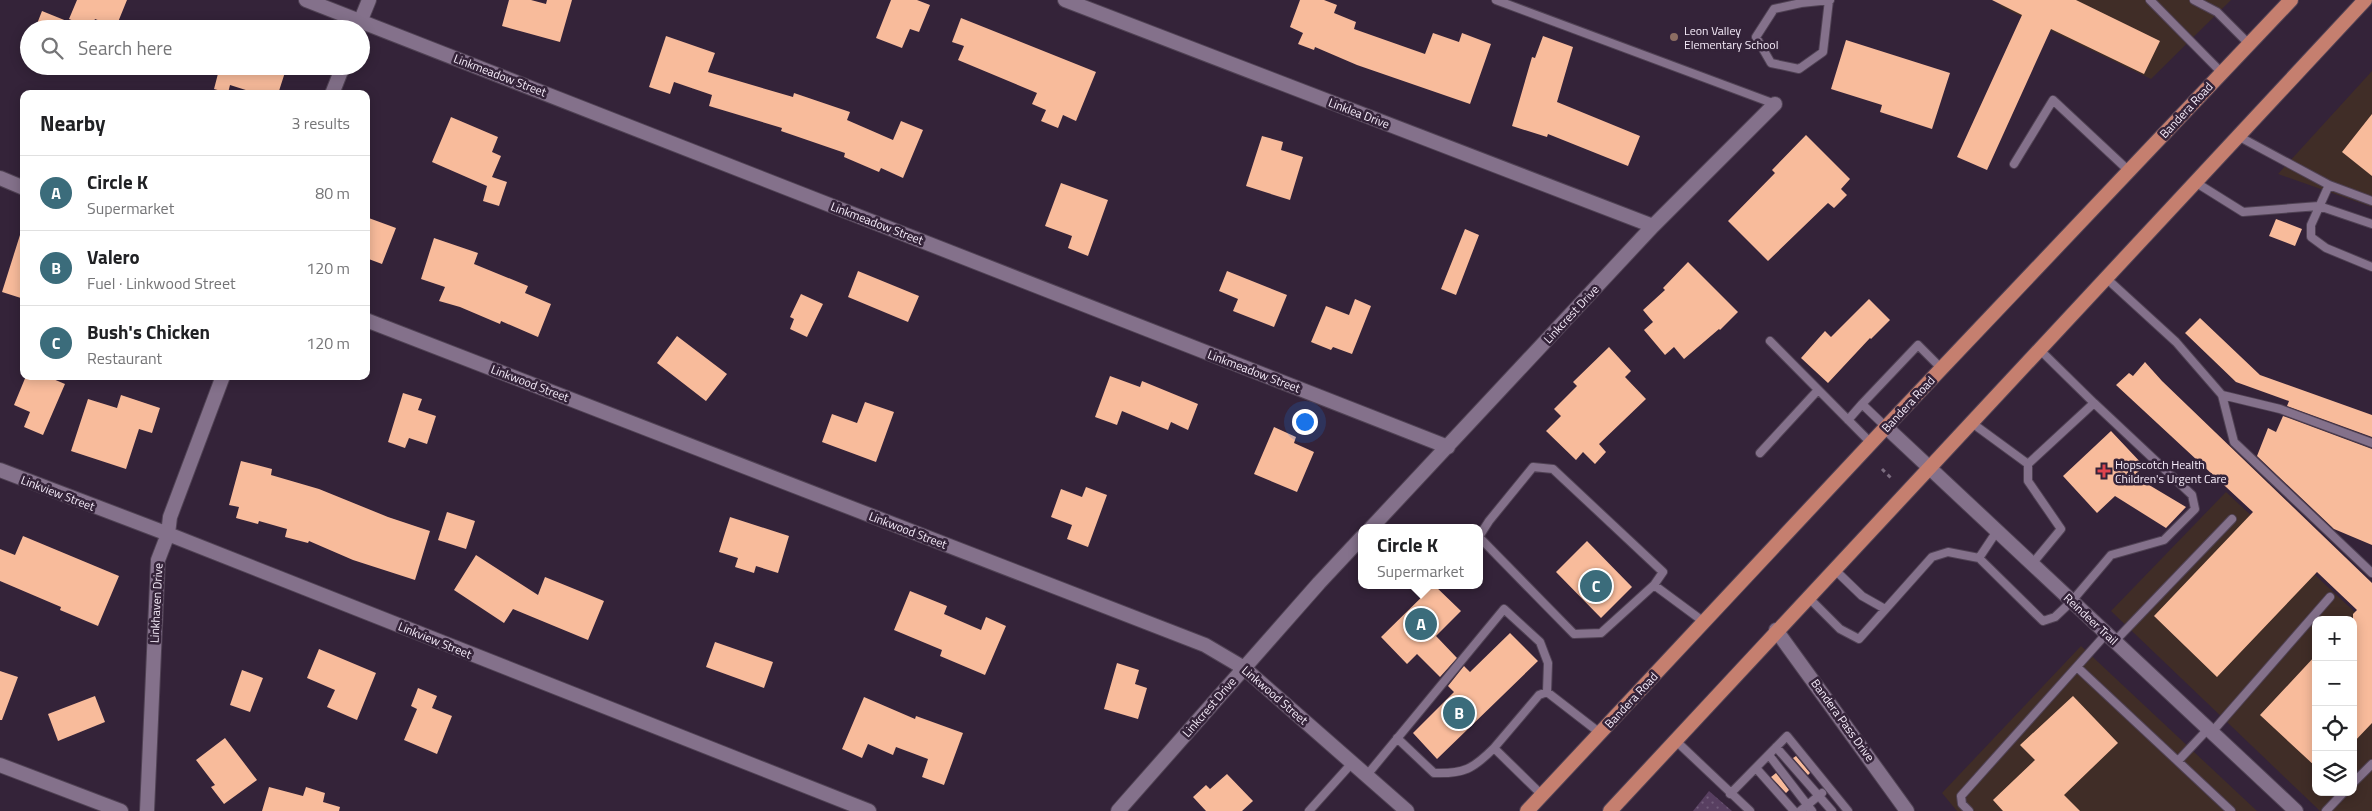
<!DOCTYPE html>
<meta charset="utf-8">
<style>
:root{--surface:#fff;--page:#f6f6f6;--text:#202124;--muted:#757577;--line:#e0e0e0;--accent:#3b6c7b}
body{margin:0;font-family:"Titillium Web",sans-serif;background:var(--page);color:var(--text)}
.controls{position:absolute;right:15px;bottom:15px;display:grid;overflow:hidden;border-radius:10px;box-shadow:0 2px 12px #0003}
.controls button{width:45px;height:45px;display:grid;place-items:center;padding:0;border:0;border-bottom:1px solid var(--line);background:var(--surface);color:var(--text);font:25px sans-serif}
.you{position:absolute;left:1304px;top:421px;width:18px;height:18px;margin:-12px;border:4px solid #fff;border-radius:50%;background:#1a73e8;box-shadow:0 0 0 8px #1a73e833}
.badge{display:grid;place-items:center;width:32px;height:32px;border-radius:50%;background:var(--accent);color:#fff;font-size:16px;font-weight:700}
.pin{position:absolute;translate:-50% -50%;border:2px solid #fff;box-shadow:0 1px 5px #0006}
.popup{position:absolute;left:1358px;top:524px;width:125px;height:65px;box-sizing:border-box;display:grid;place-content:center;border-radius:10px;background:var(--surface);filter:drop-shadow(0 1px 4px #0005);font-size:16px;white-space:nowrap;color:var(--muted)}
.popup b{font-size:19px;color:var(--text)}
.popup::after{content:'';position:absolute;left:50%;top:100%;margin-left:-10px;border:10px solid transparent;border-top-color:var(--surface)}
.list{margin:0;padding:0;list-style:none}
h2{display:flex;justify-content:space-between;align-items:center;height:65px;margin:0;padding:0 20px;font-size:21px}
h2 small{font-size:16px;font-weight:400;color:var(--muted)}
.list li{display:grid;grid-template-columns:32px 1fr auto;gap:15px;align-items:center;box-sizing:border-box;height:75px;padding:0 20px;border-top:1px solid var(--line)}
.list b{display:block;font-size:19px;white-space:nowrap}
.list p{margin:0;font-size:16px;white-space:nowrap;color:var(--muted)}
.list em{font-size:16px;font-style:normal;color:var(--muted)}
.icon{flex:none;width:28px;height:28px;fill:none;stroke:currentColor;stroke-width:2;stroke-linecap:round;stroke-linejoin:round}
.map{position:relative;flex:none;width:2372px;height:811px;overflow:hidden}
.search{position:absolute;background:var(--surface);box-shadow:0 2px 12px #0003;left:20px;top:20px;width:350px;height:55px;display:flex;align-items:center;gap:12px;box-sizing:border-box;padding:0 18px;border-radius:28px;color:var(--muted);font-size:19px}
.panel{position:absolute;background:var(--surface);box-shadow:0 2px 12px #0003;left:20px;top:90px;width:350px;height:290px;border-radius:10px}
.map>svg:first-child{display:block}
.commercial{fill:#402d27;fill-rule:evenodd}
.grass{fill:url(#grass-dots)}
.building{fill:#f8bb9b}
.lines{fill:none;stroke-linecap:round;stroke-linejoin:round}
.service-casing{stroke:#504254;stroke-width:10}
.minor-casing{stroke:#504254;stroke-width:16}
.primary-casing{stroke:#504254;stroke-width:16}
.path{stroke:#7c6d80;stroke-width:3;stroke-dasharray:4 4;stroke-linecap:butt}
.service{stroke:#84718b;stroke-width:8}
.minor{stroke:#84718b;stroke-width:14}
.primary{stroke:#c57f6f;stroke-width:14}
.education-dot{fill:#8d6e63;stroke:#342339;stroke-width:2}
.health-dot{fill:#e0444e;stroke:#342339;stroke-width:2}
.labels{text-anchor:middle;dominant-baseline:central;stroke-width:5;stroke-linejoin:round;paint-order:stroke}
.poi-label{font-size:12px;fill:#f6ecfa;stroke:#342339;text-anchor:start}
.street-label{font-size:12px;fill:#f6ecfa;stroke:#342339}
</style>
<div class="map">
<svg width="2372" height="811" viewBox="0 0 2372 811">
<defs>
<pattern id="grass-dots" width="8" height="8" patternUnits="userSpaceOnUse" patternTransform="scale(1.25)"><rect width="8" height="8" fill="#583f61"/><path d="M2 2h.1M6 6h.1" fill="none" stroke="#715b79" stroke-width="1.8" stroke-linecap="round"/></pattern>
</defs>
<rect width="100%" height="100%" fill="#342339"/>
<path class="commercial" d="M2003,0H2231L2151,79L2000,6Z
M2372,71V207L2278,174Z
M2226,492L2372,628V811H2320L2111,611ZM2316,620H2353V792H2316Z
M2081,646L2257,811H1957L1942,793Z"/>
<path class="grass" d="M1709,791L1732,811H1693Z"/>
<path class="building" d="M77,0H127L116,27L95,19L91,28L69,19Z
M509,0H531L546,4L547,0H572L560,42L502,26Z
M891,0H917L930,5L919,32L910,29L902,48L876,38Z
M1300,0H1324L1337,5L1334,13L1356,22L1354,29L1425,54L1433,33L1459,42L1462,33L1491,44L1470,104L1357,65L1315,47L1314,50L1298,44L1303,33L1290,27Z
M1992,0H2076L2160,41L2144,74L2051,29L1987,170L1957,157L2022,15Z
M42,11L84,28V29H35Z
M961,18L1096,72L1076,121L1063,115L1058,128L1041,121L1046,110L1032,104L1037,93L958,60L964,46L952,42Z
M666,36L715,53L708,72L793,97L794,93L850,112L847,120L893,140L901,121L923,130L903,178L881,168L879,172L844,157L845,153L781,131L782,128L709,106L712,95L674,82L670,94L649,87Z
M1543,36L1573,47L1557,102L1640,136L1628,166L1548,134L1547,137L1512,126L1532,57L1535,58Z
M1846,40L1950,73L1932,129L1880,112L1882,105L1831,89Z
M220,66H287L278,94H258L230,85L228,93L214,89Z
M2372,114V176L2342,152Z
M451,117L498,137L492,152L501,156L492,177L507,182L499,206L483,201L487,186L432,162Z
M1806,135L1850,179L1841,189L1847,195L1834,208L1828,203L1768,261L1728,221L1775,173L1772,170Z
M1262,136L1283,142L1281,150L1303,157L1290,200L1246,186Z
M1061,183L1108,200L1088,256L1068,248L1072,236L1045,226Z
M366,217L396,228L382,264L366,258Z
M2276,219L2302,229L2295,246L2269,236Z
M1465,229L1479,235L1456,295L1441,289Z
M20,235L24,236V299L2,292Z
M434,238L478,253L474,264L528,286L525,293L551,304L538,337L501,321L500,324L460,307L439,301L445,287L421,279Z
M1688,262L1738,312L1720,330L1719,329L1684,359L1674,347L1665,355L1644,330L1653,322L1643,310L1665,290L1663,288Z
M858,271L919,296L908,322L848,297Z
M1227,271L1287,295L1274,327L1233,311L1238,299L1219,291Z
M801,294L823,304L807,337L790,329L794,319L790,317Z
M1355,299L1371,306L1352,354L1333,347L1331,350L1311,342L1326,306L1349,315Z
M1869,299L1890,320L1871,339L1870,338L1828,383L1801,358L1825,331L1831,337Z
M2200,318L2260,375L2372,415V437L2287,406L2289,401L2236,382L2185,333Z
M677,336L727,374L706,401L657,363Z
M1609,347L1631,371L1625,377L1646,399L1599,444L1606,452L1595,464L1583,452L1576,460L1546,431L1561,416L1554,409L1577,386L1573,382Z
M2145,362L2162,381L2372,583V723L2353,743V614L2357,610L2317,572L2217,677L2154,616L2253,512L2116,385L2129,373L2133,376Z
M26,376H46L65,384L43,435L24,427L30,412L14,405Z
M1110,376L1140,387L1142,381L1198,404L1188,430L1171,422L1168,430L1122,411L1117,425L1095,417Z
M403,393L422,399L418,410L436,416L427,444L409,438L405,448L388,442Z
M121,395L160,408L152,433L139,429L126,469L71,451L88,399L117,408Z
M865,402L894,412L876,462L822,442L832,414L857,423Z
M2283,416L2372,449V545L2334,529L2257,456L2268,428L2276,432Z
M1274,427L1296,437L1294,443L1314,452L1297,492L1254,474Z
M2111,431L2144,466L2134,476L2186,507L2166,528L2115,496L2097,513L2063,476Z
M241,461L272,469L271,475L319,489L388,517L430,531L415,580L353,560L309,541L308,543L285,537L287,529L259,521L258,524L236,518L239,507L229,505Z
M1086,487L1107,495L1088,547L1067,539L1072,525L1051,517L1061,489L1082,497Z
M447,512L475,521L466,549L438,540Z
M730,517L789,536L778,573L756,566L754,573L735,567L738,558L719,552Z
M23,536L119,576L98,626L60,610L61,607L0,581V549L15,555Z
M1587,541L1632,587L1601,618L1556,572Z
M476,555L538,595L545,577L604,601L588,640L513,609L504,623L454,590Z
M1434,585L1461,611L1436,636L1457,658L1440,677L1417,654L1407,664L1381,637Z
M910,591L947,606L944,614L981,630L986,617L1006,626L985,675L940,656L942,650L894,630Z
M1510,633L1538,661L1437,759L1413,733L1454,692L1448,686L1464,666L1470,672Z
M715,642L773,662L764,688L706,667Z
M319,649L376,673L357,720L327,707L335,690L307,678Z
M2316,655V767L2260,715Z
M1117,663L1139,670L1135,684L1147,688L1138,719L1104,709Z
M242,670L263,678L250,712L230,705Z
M0,671L18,677L2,720H0Z
M418,688L437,696L432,708L452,716L437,754L404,740L417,709L411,706Z
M95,696L105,722L58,741L48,714Z
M2073,696L2118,743L2064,795L2080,811H2003L1993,800L2035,760L2020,745Z
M864,697L915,719L916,716L963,733L944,785L922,777L928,759L896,747L893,755L868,744L862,758L842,749Z
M225,738L257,780L224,804L211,787L215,785L196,760Z
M1796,756L1810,773L1808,775L1793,758Z
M1776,773L1789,790L1786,793L1771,777Z
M1227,774L1253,801L1242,811H1206L1193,797L1206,785L1210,789Z
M269,787L303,796L306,787L325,793L323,802L340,807L339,811H262Z"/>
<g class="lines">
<g class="service-casing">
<path id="service" d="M1496,0L1775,104
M1829,0L1823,52L1799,69L1771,63L1756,37L1774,9L1801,3L1830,0
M2150,0L2222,73
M2194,0L2217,12L2249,44
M2238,136L2329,185L2372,201
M2014,164L2053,100L2129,171
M2195,182L2243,212L2319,206L2372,224
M2329,185L2311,225V237L2326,248L2372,267
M2106,278L2176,342L2222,395L2234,442L2372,573
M1770,341L1871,443
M2222,395L2280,409L2372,443
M1848,420L1862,404
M1972,423L2028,464
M1886,427L1862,404L1918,345L1942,369
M1760,453L1818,390
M1997,531L1979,558L2043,621L2055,617L2072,601L2111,555L2164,540L2195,509L2192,495L2094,403
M1480,535L1489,521L1533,467L1553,469L1663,572L1654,585L1601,633L1574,634L1480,538
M2032,564L2061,529L2028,481V464L2094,403L2040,350
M1834,569L1862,596L1885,609
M1654,585L1704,622
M1808,597L1840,629L1859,639L1932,557L1948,552L1979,558
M2115,641L2232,519
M2077,667L2231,811
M2212,732L2330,597
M1397,738L1434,773C1464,774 1473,769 1494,748
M1675,740L1750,811
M1776,747L1832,811
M1769,755L1812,811
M2178,761L2208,729
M1756,768L1794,811
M1367,775L1504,609L1540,642L1548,663L1547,692
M2353,783L2372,764
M1730,794L1787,736L1848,811
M1542,795L1494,748L1539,695L1547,692L1600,733
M1309,811L1352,763
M1800,811L1822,793
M1969,811L1962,804L1961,796L2107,633
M2326,811L2344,792"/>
</g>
<g class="minor-casing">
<path id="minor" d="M306,0L1448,447
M1065,0L1653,226
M358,27L369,0
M332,94L343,66
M0,178L24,188
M366,320L1205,645L1244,668L1407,811
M1886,427L2296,811
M0,470L168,534L869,811
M1371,528L1653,226L1775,104
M1776,630L1907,811
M0,765L121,811
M147,811L158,560L168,534L170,517L223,376
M1118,811L1319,583L1362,537"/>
</g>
<g class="primary-casing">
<path id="primary" d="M1527,811L1886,427L2291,0
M1610,811L2365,0"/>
</g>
<path class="path" d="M1882,469L1891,478"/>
<use href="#service" class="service"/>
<use href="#minor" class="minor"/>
<use href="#primary" class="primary"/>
</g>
<circle class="education-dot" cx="1674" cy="37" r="5"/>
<path class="health-dot" d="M2101.5 463.5h5v5h5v5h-5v5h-5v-5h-5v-5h5z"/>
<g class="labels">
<g class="poi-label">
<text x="1684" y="30">Leon Valley<tspan x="1684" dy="14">Elementary School</tspan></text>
<text x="2115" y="464">Hopscotch Health<tspan x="2115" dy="14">Children's Urgent Care</tspan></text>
</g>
<g class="street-label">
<text transform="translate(500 75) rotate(21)">Linkmeadow Street</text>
<text transform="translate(2186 110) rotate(-47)">Bandera Road</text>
<text transform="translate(1359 113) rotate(21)">Linklea Drive</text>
<text transform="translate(877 223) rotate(21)">Linkmeadow Street</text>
<text transform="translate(1571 314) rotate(-47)">Linkcrest Drive</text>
<text transform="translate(1254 371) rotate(21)">Linkmeadow Street</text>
<text transform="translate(530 383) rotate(21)">Linkwood Street</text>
<text transform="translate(1908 404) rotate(-47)">Bandera Road</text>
<text transform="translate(58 493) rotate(21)">Linkview Street</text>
<text transform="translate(908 530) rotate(21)">Linkwood Street</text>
<text transform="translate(156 603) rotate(-87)">Linkhaven Drive</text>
<text transform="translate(2091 619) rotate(43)">Reindeer Trail</text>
<text transform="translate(435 640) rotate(22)">Linkview Street</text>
<text transform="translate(1275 695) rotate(41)">Linkwood Street</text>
<text transform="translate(1631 700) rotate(-47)">Bandera Road</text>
<text transform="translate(1209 707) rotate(-49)">Linkcrest Drive</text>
<text transform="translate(1843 720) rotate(54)">Bandera Pass Drive</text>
</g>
</g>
</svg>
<div class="controls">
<button>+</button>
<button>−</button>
<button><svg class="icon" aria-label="locate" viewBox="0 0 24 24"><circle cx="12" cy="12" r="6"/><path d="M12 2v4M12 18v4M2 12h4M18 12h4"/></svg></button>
<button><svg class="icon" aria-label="layers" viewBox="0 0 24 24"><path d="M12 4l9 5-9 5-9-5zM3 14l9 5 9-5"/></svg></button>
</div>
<div class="you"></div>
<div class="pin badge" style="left:1421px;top:624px">A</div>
<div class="popup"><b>Circle K</b>Supermarket</div>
<div class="pin badge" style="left:1459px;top:713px">B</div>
<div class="pin badge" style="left:1596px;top:586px">C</div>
<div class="search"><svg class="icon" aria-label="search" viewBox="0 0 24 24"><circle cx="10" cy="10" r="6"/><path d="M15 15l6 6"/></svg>Search here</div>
<section class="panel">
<h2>Nearby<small>3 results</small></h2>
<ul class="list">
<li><span class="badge">A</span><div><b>Circle K</b><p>Supermarket</p></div><em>80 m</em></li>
<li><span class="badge">B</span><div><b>Valero</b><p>Fuel · Linkwood Street</p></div><em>120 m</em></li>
<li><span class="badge">C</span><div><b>Bush's Chicken</b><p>Restaurant</p></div><em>120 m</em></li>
</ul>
</section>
</div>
